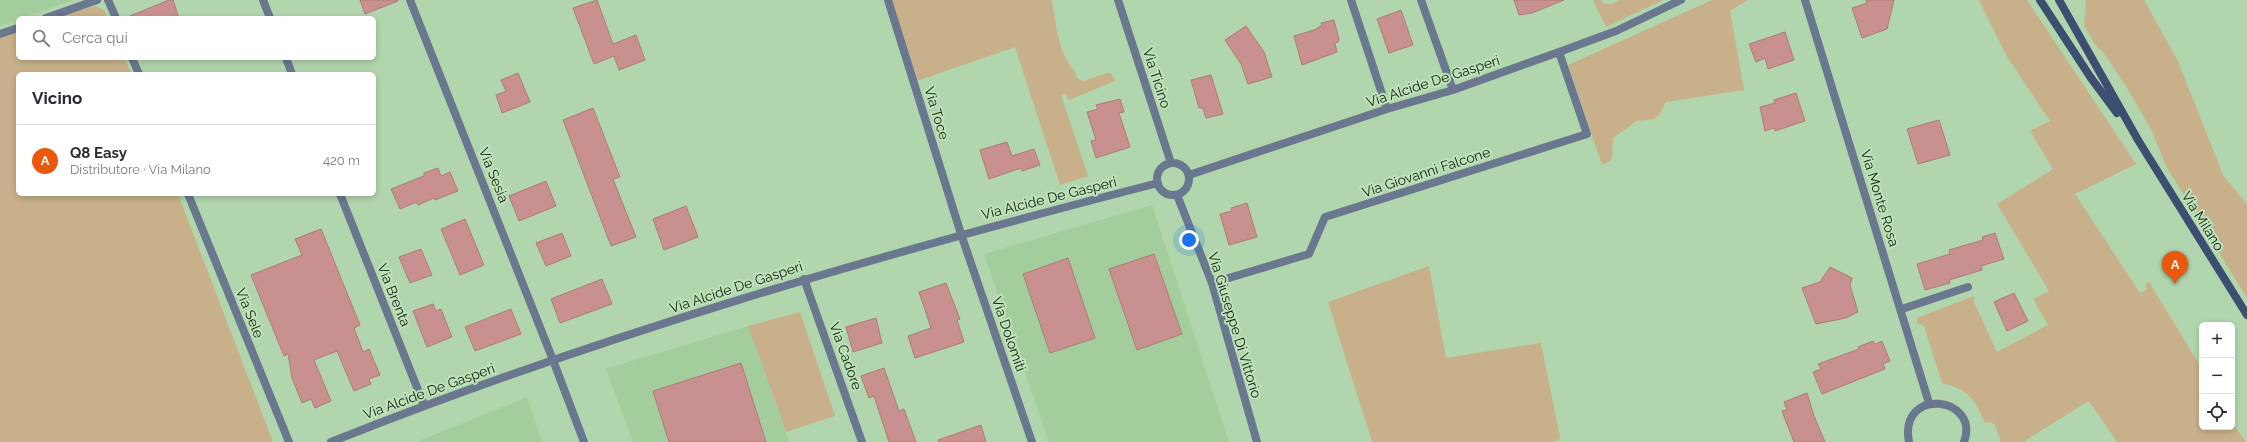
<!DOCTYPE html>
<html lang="it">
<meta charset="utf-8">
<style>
:root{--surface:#fff;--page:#f7f7f7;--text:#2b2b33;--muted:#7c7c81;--line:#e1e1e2;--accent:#ea580c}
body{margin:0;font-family:Raleway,sans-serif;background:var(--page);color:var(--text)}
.controls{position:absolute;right:12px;bottom:12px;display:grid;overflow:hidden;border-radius:6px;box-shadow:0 2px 6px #0003}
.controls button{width:36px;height:36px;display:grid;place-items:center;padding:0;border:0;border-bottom:1px solid var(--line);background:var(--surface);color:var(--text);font:20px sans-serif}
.you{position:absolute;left:1189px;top:240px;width:14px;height:14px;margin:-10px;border:3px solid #fff;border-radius:50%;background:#1a73e8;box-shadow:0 0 0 6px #1a73e833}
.badge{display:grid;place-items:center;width:26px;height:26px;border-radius:50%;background:var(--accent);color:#fff;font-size:13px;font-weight:700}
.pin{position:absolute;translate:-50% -33px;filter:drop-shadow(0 1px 2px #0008)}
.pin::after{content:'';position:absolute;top:21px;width:14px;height:12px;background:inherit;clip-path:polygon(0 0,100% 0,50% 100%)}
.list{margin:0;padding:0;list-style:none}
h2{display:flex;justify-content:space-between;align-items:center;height:52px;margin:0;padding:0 16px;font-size:17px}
h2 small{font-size:13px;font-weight:400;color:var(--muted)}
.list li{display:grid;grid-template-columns:26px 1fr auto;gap:12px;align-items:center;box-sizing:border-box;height:72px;padding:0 16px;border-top:1px solid var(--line)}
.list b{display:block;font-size:15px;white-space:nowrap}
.list p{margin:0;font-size:13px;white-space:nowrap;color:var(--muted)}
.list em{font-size:13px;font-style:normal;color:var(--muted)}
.icon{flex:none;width:22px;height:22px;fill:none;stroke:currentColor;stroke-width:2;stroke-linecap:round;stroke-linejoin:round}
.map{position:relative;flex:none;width:2247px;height:442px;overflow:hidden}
.search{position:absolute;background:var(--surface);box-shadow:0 2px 6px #0003;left:16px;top:16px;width:360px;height:44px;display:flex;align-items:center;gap:10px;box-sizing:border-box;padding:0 14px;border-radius:6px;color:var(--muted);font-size:15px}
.panel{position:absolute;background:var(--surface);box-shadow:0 2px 6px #0003;left:16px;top:72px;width:360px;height:124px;border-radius:6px}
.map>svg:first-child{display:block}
.built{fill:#a4cd9e}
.green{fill:#c8b18a}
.building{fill:#c8918f;stroke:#b07b79}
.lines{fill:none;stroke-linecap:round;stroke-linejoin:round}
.minor{stroke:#69778f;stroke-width:8}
.secondary{stroke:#3c4f71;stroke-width:8}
.labels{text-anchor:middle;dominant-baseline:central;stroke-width:4;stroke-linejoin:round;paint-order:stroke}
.street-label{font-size:14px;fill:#142213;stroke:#bee2b9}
</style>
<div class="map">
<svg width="2247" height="442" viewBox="0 0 2247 442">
<rect width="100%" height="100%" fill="#b1d5ac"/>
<path class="built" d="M0,0H73L0,26Z
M1152,205L1229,442H1049L984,254Z
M748,326L789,442H633L606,369Z
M527,397L542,442H416Z"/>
<path class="green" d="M890,0H1052C1055,19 1057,42 1066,59C1070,66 1075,70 1077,78L1083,81L1107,73H1111L1115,81L1069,100L1066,94L1061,95L1088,176L1060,185L1015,47L917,81Z
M1593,0H1601L1604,4H1612L1620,0H1663L1606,27Z
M1712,0H1748L1730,11L1744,90L1666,102L1659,115L1654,119L1637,121L1613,138L1612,159L1607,163L1602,165L1568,65Z
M1979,0H2027L2136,164L2075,194L2140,293L2147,289L2145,285L2149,282L2202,369V427H2232V423L2246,442H2117L2089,401L2026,440V442H2001L1995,425L1991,422L1985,423C1975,400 1969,389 1942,383L1924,326L1917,323V318L1974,296L1975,299L1973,300L1997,352L2048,325L2033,299L2049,291L1997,204L2053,169L2030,131L2050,121L2006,55Z
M2086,0H2144L2178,61L2223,175L2247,204V298L2166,166L2152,131L2127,88L2105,55L2094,43L2084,25Z
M95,6L104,10L108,18H50Z
M18,30V58H125L131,74H18V194H178L273,442H0V36Z
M1429,266L1446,358L1541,343L1560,437L1559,440L1550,442H1372L1328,302Z
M800,312L835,416L786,432L748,326Z"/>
<path class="building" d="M169,0H173L179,18H125Z
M360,0H398V1L365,14Z
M597,0L613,44L636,35L645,60L619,70L614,56L594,64L573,8Z
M1514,0H1564L1532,13L1519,15Z
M1866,0H1894L1887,29L1862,38L1852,8L1867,3Z
M1401,10L1413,45L1389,53L1377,19Z
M1334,20L1339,39L1338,42L1335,43L1337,52L1302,65L1294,36L1317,29V28L1322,26L1321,23Z
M1246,26L1264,52L1272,77L1248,84L1241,64L1225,40Z
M1785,32L1794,60L1768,69L1765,58L1756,62L1749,44Z
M518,73L530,102L502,113L496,95L506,91L501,80Z
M1211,75L1223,114L1206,118L1203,108H1199L1191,80Z
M1796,93L1805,121L1775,131L1774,128L1765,131L1760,107L1775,103L1774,100Z
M1120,99L1124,112L1119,113L1130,147L1096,158L1091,141L1096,140L1087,112L1098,109L1096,105Z
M593,108L620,177L613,179L636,237L611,246L563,120Z
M1939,120L1950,155L1918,164L1907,129Z
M1007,142L1012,156L1034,149L1040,165L1022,171L1021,168L989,179L980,150Z
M438,168L441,176L450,172L458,191L435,200L434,198L418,205L417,202L400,209L391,189L424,176V173Z
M546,181L556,206L519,221L509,196Z
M1247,203L1257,237L1229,245L1220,214L1232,211L1231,208Z
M686,206L698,237L664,250L653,219Z
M465,219L484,265L460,275L441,229Z
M321,229L360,325L354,328L363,352L369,349L380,375L369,379L371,384L354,391L337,351L314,360L331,401L315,408L311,399L302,403L292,378L288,354L284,356L251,275L302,255L295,239Z
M562,233L571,256L546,266L536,243Z
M1995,233L2004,259L1981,266L1982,270L1949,280L1950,283L1925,290L1917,264L1950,254L1949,250L1983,240L1982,237Z
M421,249L432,275L410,283L399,257Z
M1154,254L1182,334L1137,350L1109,269Z
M1068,258L1095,338L1050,353L1023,274Z
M1830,267L1852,278L1850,285L1858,312L1846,318L1816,324L1802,288L1820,282Z
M602,279L612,304L560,323L551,299Z
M946,283L960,319L957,320L964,342L915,358L908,336L931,328L919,292Z
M2014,293L2028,321L2007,331L1994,302Z
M433,304L436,311L441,309L452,337L427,347L413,311Z
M511,309L521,334L475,351L465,327Z
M876,318L882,343L853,352L846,327Z
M1873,341L1875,344L1882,341L1890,361L1883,364L1885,369L1822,394L1813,372L1821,369L1818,364L1859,349L1858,347Z
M741,363L766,442H669L653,391Z
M884,368L899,411L904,409L916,442H889L874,396L869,398L861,376Z
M1807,393L1814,416L1825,442H1794L1782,411L1787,410L1784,402Z
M981,425L986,442H939L938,440Z"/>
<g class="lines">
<path class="minor" d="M108,0L116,18
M263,0L270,18
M410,0L553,360L584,442
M888,0L961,234L1032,442
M1118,0L1171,163
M1351,0L1387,109
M1421,0L1453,90
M1805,0L1929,403
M46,18L97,0
M0,34L18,28
M132,58L139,74
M286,58L292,74
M1157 179a16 16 0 1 1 32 0a16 16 0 1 1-32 0Z
M1189,175L1387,109L1453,90L1559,52L1616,31L1681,0
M188,194L289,442
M340,194L424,405
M1177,195L1212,283L1257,442
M804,279L862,442
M1212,283L1309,254L1325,217L1587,134L1559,52
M1902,309L1968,287
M331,442C600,335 878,255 1158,183
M1909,442C1898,386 1981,396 1964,442"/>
<path class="secondary" d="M2040,0L2091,78L2117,113
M2059,0L2138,140L2247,315"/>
</g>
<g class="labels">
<g class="street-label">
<text transform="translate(1157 78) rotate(72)">Via Ticino</text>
<text transform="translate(1433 81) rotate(-18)">Via Alcide De Gasperi</text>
<text transform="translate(937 113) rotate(73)">Via Toce</text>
<text transform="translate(1426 172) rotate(-18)">Via Giovanni Falcone</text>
<text transform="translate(494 175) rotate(68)">Via Sesia</text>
<text transform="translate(1049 198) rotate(-14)">Via Alcide De Gasperi</text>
<text transform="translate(1880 198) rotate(73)">Via Monte Rosa</text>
<text transform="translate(2203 221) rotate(58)">Via Milano</text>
<text transform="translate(736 287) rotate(-18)">Via Alcide De Gasperi</text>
<text transform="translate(394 295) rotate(68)">Via Brenta</text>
<text transform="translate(250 313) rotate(68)">Via Sele</text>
<text transform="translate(1235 325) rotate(73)">Via Giuseppe Di Vittorio</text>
<text transform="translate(1009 334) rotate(71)">Via Dolomiti</text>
<text transform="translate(846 356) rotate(70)">Via Cadore</text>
<text transform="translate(429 391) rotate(-20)">Via Alcide De Gasperi</text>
</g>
</g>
</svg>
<div class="controls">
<button>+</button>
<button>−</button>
<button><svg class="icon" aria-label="locate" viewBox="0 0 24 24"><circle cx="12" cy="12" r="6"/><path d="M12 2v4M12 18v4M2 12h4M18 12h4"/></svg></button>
</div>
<div class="you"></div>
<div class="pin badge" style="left:2175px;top:284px">A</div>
<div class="search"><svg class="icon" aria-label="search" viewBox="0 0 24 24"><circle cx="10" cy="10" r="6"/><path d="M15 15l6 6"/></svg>Cerca qui</div>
<section class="panel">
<h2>Vicino<small></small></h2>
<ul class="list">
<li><span class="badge">A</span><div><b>Q8 Easy</b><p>Distributore · Via Milano</p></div><em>420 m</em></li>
</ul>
</section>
</div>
